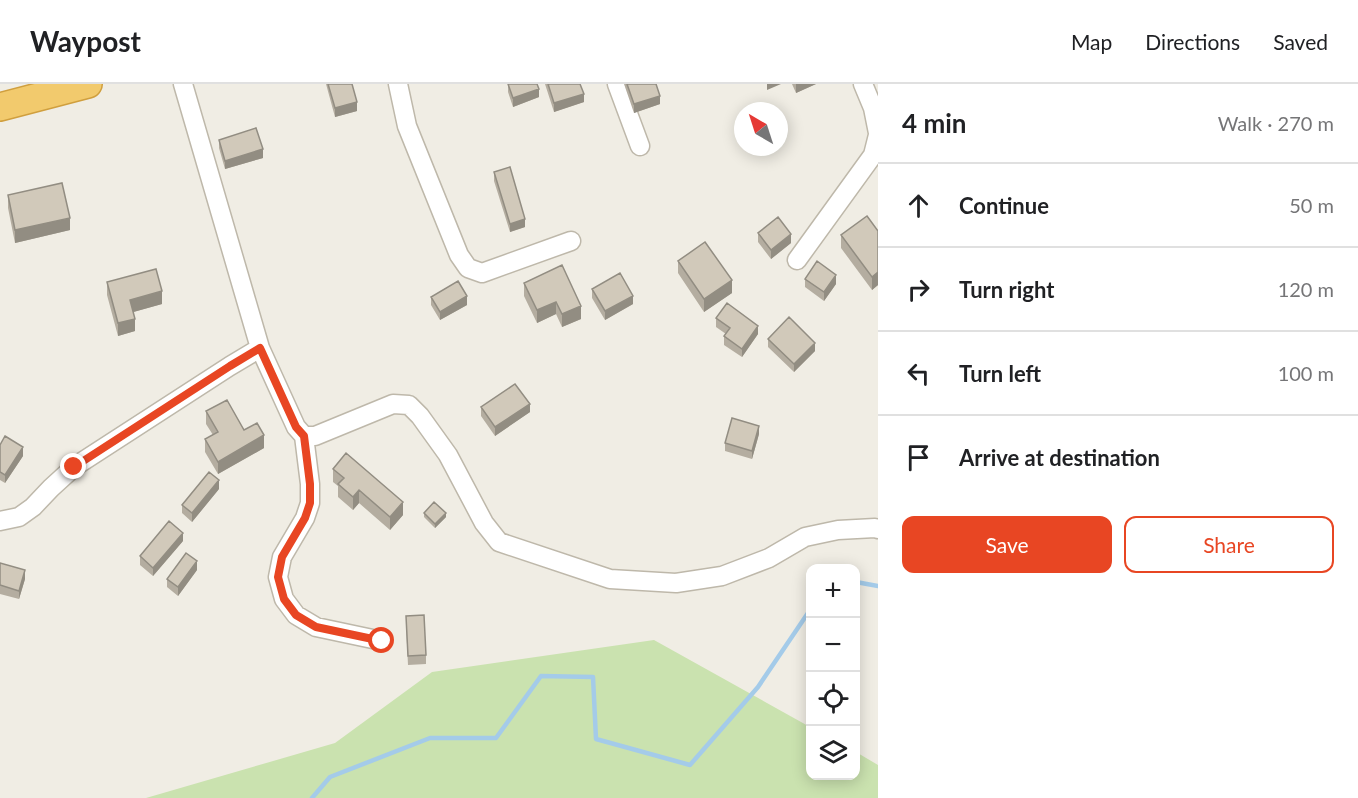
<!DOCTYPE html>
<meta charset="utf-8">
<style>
:root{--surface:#fff;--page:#f6f6f6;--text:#202124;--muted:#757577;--line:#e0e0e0;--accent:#e84623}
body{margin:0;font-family:Lato,sans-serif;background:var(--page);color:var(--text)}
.controls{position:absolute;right:18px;bottom:18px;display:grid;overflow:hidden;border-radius:12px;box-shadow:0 3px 15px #0003}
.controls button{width:54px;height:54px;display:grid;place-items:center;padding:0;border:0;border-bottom:2px solid var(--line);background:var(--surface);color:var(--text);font:30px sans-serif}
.compass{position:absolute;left:734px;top:18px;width:54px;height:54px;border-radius:50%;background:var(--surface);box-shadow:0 3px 15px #0003;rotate:321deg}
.stop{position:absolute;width:18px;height:18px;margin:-14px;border:4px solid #e84623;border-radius:50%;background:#fff}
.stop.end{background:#e84623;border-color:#fff;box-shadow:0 2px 6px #0008}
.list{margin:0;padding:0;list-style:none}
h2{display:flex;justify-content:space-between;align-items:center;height:78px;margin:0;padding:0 24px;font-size:26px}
h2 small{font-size:20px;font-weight:400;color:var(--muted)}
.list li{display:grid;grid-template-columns:39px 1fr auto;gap:18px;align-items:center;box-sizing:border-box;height:84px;padding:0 24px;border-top:2px solid var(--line)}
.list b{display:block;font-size:22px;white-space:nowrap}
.list em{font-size:20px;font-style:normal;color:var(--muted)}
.actions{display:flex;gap:12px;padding:18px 24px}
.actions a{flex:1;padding:14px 0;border:2px solid var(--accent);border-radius:12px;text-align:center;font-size:21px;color:var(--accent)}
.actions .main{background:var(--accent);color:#fff}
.icon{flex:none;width:33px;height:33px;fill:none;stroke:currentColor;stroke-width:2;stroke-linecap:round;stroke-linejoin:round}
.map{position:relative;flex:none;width:878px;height:714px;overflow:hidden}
header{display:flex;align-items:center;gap:36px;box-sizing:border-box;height:84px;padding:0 30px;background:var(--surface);border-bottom:2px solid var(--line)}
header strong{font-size:28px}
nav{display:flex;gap:33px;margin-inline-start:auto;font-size:21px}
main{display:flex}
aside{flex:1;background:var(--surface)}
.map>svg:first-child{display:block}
.green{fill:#cae2af}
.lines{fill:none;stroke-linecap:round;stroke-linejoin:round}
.stream{stroke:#a4cbe9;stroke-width:4.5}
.minor-casing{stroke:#beb8aa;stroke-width:21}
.highway-casing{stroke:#d09f3e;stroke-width:30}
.minor{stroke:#fff;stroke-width:18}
.highway{stroke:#f2ca6d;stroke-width:27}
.wall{fill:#b4ada0}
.shaded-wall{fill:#928d82}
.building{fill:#d1c9ba;stroke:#928d82;stroke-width:1.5}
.route{stroke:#e84623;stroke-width:8}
</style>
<header>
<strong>Waypost</strong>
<nav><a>Map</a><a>Directions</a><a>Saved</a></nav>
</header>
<main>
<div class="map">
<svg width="878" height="714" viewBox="0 0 878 714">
<rect width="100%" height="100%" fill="#f0ede4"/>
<path class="green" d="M654,556L810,643V692H856V668L878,681V714H146L335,659L432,588Z"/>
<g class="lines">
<path class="stream" d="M856,498L878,502
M312,714L330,693L430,654H496L541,592L593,593L596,655L690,681L758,603L810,526"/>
<g class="minor-casing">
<path id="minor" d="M398,0L407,42L459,171L468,184L482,189L571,157
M617,0L640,62
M863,0L873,24L878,49
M797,176L873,71L878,51
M260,264L296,343L304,352H315L393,320L409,321L420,332L448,371L484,439L499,458L610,495L676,499L722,492L769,474L805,453L838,446L875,444L878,445
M304,352L310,400V419L305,434L282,473L278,493L284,515L296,531L316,543L382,557
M0,437L19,433L33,423L51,404L74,383L230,282L260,264L183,0"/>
</g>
<g class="highway-casing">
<path id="highway" d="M0,23L88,0"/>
</g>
<use href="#minor" class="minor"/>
<use href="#highway" class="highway"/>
</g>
<path class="wall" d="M326,0H352L357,27L335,33Z
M508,0L539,13L513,23L508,8Z
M545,0H580L584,18L554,28Z
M624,0H656L660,20L634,29Z
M792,0H816L796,9Z
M219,56L263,74L225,85L219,64Z
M494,88L525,143L510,148L494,97Z
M8,111L70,146L15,159L8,124Z
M878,147V201L872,206L841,164V151Z
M758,149L791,159L771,175L758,158Z
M678,177L732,209L704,228L678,189Z
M562,181L581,235L562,243L556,230L537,239L524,212V199Z
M805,195L836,200L824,217L805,203Z
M107,198L162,220L133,228L135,247L118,252L107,211Z
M592,205L633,220L605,236L592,214Z
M431,213L467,221L440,236L431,221Z
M716,234L758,250L742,273L724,261V252L726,250L716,243Z
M768,255L815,267L794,288L768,263Z
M481,323L530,328L495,352L481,332Z
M206,327L244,346L264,364L218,390L205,368V355L213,351L206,340Z
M759,350L752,375L725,367V359Z
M0,361L23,372L5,399L0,396Z
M333,385L403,431L390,446L359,419L353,426L338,413V402L333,398Z
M219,405L192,438L182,429V421Z
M424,429L446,433L435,444L424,433Z
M183,457L153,492L140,481V472Z
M0,479L25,495L19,515L0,510Z
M197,486L178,512L167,503V495Z
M406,540L426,571V580L408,581Z"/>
<path class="shaded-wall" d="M767,0H781L767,6Z
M796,0H816L796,9Z
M539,5V13L513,23V14Z
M584,10V18L554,28V19Z
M660,12V20L634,29V20Z
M357,18V27L335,33V24Z
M263,65V74L225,85V77Z
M70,134V146L15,159V146Z
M525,135V143L510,148V140Z
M791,150V159L771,175V166Z
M878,188V201L872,206V193Z
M836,191V200L824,217V208Z
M732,196V209L704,228V215Z
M162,207V220L130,229V216Z
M467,212V221L440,236V228Z
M633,212V220L605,236V227Z
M556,218V230L537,239V226Z
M581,222V235L562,243V230Z
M135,235V247L118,252V239Z
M758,242V250L742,273V265Z
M815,259V267L794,288V280Z
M530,320V328L495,352V343Z
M759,342V350L752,375V367Z
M264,351V364L218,390V378Z
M23,363V372L5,399V391Z
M219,396V405L192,438V429Z
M359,406V419L353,426V413Z
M403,418V431L390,446V433Z
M446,429V433L435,444V440Z
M183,449V457L153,492V484Z
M197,477V486L178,512V503Z
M25,486V495L19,515V507Z"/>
<path class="building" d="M328,0H352L357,18L335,24Z
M508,0H537L539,5L513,14Z
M548,0H580L584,10L554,19Z
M627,0H656L660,12L634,20Z
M256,44L263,65L225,77L219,56Z
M510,83L525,135L510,140L494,88Z
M62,99L70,134L15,146L8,111Z
M867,132L878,147V188L872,193L841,151Z
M778,133L791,150L771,166L758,149Z
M705,158L732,196L704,215L678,177Z
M817,177L836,191L824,208L805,195Z
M562,181L581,222L562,230L556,218L537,226L524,199Z
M156,185L162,207L130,216L135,235L118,239L107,198Z
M620,189L633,212L605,227L592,205Z
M458,197L467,212L440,228L431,213Z
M727,219L758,242L742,265L724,252L730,244L716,234Z
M789,233L815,259L794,280L768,255Z
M515,300L530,320L495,343L481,323Z
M227,316L244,346L257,339L264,351L218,378L205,355L218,348L206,327Z
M732,334L759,342L752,367L725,359Z
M5,352L23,363L5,391L0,388V361Z
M346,369L403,418L390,433L359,406L353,413L338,400L344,394L333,385Z
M209,388L219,396L192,429L182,421Z
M434,418L446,429L435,440L424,429Z
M169,437L183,449L153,484L140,472Z
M186,469L197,477L178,503L167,495Z
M0,479L25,486L19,507L0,501Z
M424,531L426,571L408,572L406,532Z"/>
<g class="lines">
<path class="route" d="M74,383L230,282L260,264L296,343L304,352L310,400V419L305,434L282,473L278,493L284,515L296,531L316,543L382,557"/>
</g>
</svg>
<div class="controls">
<button>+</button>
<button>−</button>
<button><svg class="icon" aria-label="locate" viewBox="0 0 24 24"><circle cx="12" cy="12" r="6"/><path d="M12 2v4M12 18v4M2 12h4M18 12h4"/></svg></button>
<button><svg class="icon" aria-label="layers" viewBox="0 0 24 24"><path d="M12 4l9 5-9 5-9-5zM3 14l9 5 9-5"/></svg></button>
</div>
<svg class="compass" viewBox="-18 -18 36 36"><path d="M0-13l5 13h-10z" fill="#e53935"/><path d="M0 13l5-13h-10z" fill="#757577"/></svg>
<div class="stop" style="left:382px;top:557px"></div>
<div class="stop end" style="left:74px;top:383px"></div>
</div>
<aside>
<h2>4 min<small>Walk · 270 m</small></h2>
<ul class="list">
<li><svg class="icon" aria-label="ahead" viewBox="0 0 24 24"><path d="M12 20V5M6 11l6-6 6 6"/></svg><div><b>Continue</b></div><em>50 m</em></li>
<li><svg class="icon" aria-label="right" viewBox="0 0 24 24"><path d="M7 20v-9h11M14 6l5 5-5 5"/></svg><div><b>Turn right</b></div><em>120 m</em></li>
<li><svg class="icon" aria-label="left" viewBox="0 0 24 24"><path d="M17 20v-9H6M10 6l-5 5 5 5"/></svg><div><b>Turn left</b></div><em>100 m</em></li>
<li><svg class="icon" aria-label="arrive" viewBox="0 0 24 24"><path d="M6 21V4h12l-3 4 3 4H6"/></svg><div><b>Arrive at destination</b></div></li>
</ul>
<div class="actions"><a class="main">Save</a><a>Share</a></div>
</aside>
</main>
